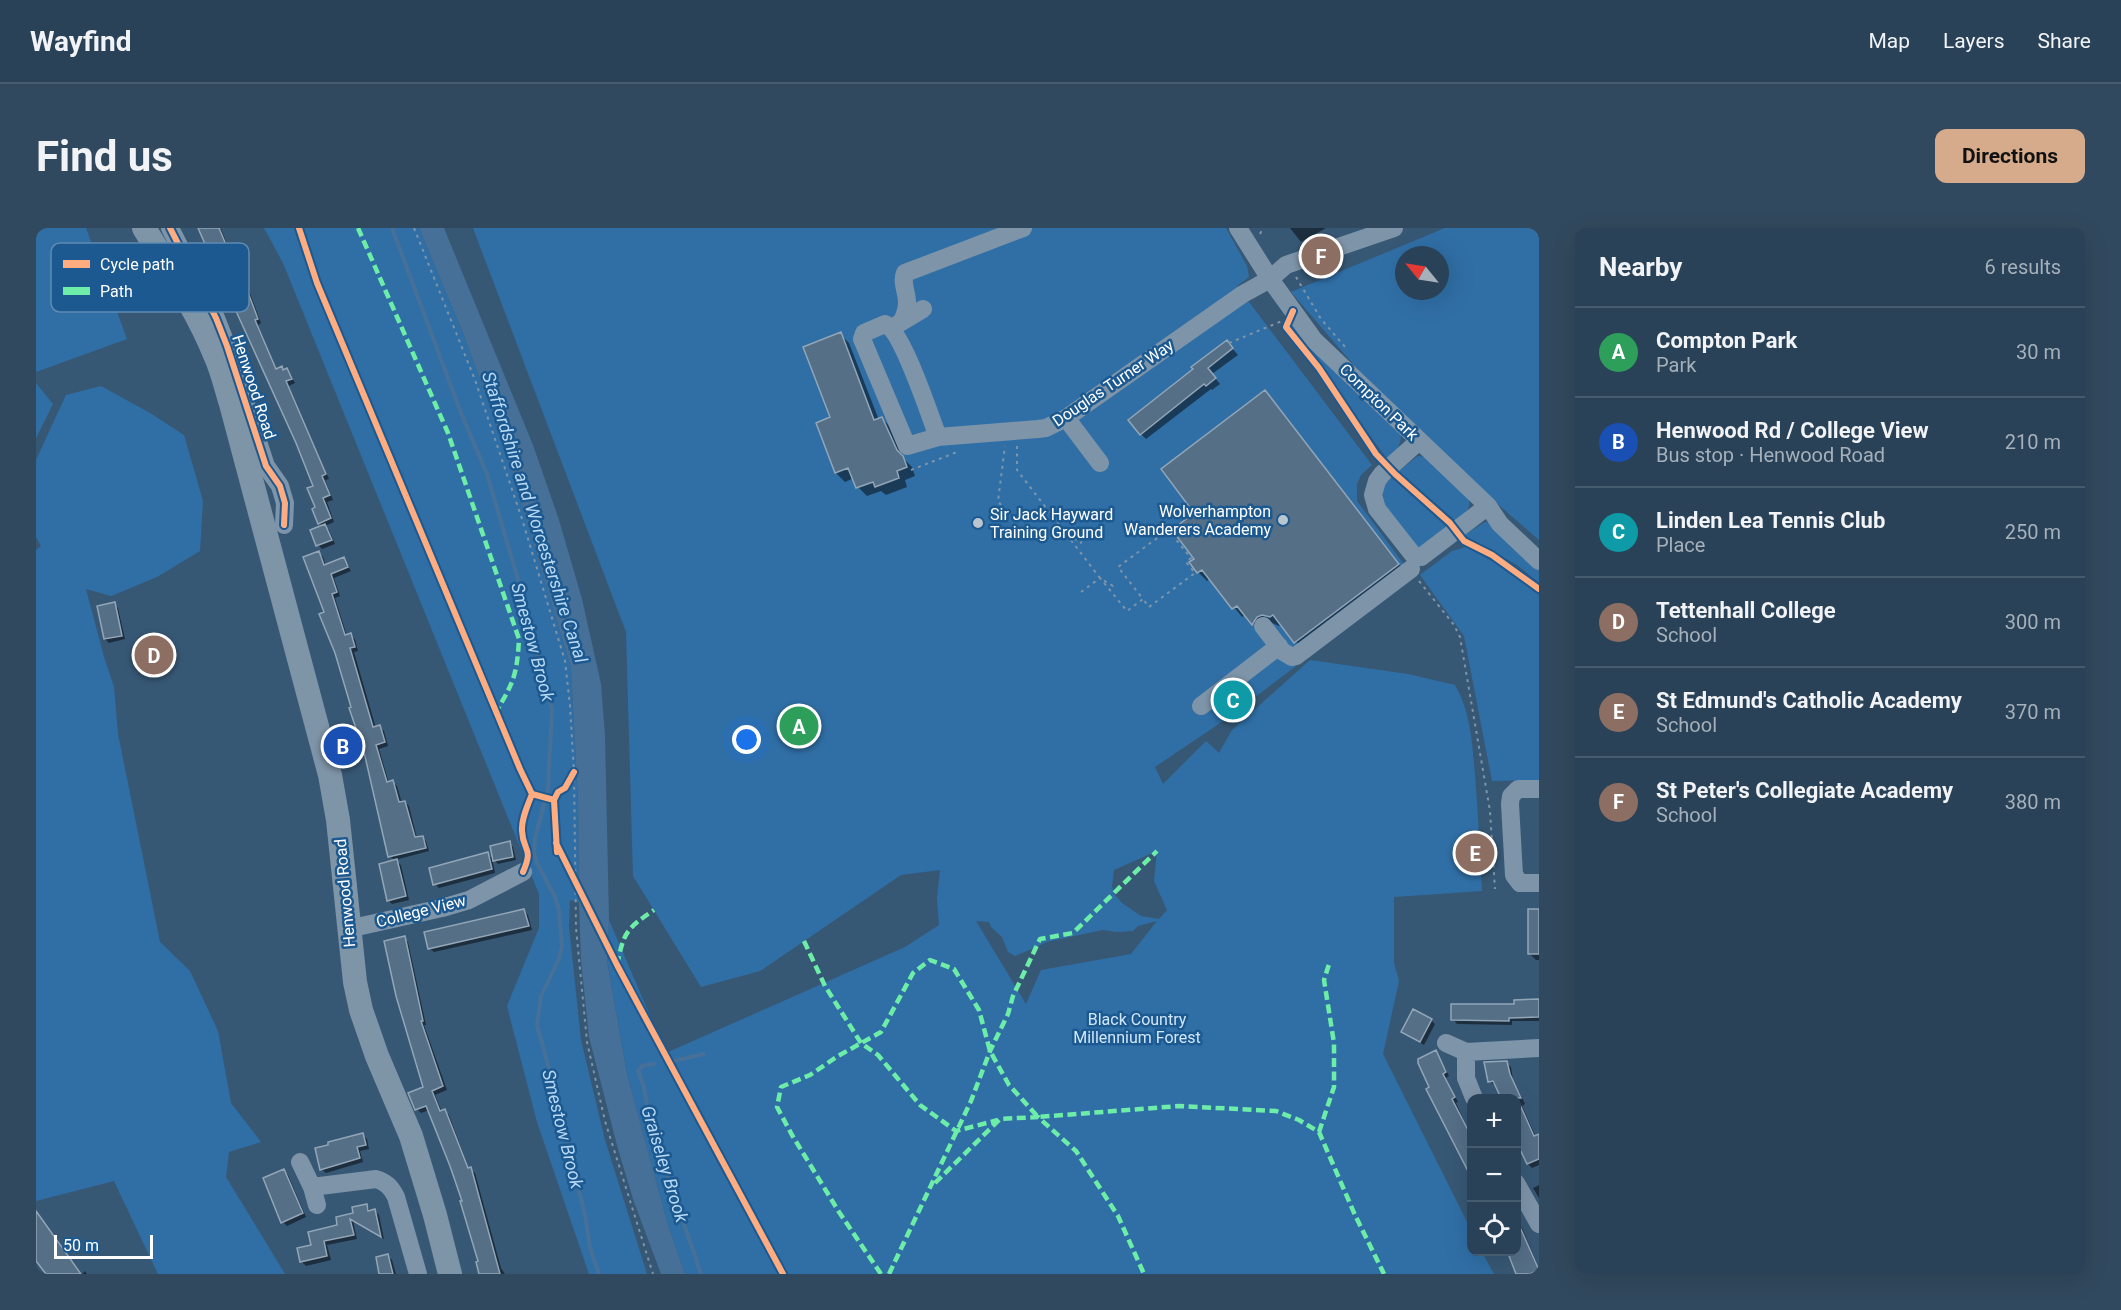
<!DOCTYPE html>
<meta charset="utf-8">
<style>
:root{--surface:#294258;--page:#31495e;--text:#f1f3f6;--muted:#a5b0ba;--line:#455b6e;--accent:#d6ab8b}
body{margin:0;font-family:Roboto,sans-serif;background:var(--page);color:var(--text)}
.controls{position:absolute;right:18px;bottom:18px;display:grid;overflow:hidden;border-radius:12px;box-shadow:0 6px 24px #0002}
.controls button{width:54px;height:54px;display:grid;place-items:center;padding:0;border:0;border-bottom:2px solid var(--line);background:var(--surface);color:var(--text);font:30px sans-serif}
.compass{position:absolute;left:1359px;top:18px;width:54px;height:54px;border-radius:50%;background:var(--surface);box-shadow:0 6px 24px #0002;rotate:300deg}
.scale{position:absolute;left:18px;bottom:15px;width:99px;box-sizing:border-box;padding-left:6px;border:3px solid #fff;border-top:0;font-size:16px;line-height:21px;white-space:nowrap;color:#fff;-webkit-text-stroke:4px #1c5990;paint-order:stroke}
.you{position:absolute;left:711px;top:512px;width:21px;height:21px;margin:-15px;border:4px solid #fff;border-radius:50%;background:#1a73e8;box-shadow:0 0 0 9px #1a73e833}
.badge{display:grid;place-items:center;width:39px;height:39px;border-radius:50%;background:var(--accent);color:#fff;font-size:20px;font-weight:700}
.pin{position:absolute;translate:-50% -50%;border:3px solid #fff;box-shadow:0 2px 6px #0006}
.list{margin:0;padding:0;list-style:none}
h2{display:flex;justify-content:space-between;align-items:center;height:78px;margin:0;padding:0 24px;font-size:26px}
h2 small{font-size:20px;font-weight:400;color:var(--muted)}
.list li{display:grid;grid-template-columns:39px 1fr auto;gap:18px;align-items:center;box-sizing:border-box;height:90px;padding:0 24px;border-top:2px solid var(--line)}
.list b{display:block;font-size:22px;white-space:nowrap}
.list p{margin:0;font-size:20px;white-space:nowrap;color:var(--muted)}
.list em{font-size:20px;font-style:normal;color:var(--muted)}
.icon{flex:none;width:33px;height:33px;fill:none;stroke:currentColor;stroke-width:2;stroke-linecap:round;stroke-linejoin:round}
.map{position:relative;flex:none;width:1503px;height:1046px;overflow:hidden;border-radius:12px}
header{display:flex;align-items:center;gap:36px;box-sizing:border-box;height:84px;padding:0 30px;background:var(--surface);border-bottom:2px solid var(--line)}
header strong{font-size:28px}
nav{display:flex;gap:33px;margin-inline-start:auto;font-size:21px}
.intro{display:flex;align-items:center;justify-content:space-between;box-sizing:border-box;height:144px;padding:0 36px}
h1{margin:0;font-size:42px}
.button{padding:15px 27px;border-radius:12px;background:var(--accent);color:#111;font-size:21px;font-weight:700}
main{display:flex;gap:36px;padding:0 36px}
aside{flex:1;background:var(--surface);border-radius:12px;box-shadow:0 6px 24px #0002}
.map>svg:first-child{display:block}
.green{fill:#306fa6;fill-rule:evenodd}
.water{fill:#467097}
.shadow{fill:#0007}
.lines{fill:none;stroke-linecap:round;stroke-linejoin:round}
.stream{stroke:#467097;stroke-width:4}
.building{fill:#556f87;stroke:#93a6b7;stroke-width:1.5}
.path{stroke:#7e94a8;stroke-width:2;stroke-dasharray:3 4.5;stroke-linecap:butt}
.minor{stroke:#7e94a8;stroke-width:18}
.major{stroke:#7e94a7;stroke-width:24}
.quiet{stroke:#6deda7;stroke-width:4.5;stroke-dasharray:9 4.5;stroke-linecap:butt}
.cycleway-casing{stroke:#1c5990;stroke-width:10}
.cycleway{stroke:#ffac80;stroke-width:6}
.poi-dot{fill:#b9c5cf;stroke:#1c5990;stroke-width:2}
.labels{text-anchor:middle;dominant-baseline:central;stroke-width:5;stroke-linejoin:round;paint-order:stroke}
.street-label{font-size:16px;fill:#fff;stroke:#1c5990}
.poi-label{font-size:16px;fill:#fff;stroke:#1c5990;text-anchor:end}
.park-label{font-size:16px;fill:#d1e7fa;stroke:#1c5990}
.water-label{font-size:18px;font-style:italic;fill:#b7d9f5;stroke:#1c5990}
.key{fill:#1c5990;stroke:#608bb1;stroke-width:1.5}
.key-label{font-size:16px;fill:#fff}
</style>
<header>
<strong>Wayfind</strong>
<nav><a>Map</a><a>Layers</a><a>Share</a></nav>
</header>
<div class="intro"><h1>Find us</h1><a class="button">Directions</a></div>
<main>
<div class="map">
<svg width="1503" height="1046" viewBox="0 0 1503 1046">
<rect width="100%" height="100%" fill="#375875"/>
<path class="green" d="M0,0H50L91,111L0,144Z
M228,0H383L427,105L453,176L476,243L535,440L542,575L543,674L534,672L533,698L545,812L569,912L611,1046H553L501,894L471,778L503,700V666L247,35Z
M437,0H1190L1211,38L1213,49L1201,58L1336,237L1325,247L1321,256V273L1370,339L1341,376L1193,489L1119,539L1127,556L1170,513L1183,525L1196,502L1274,432L1372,446L1419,457C1435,485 1436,515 1439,547C1442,585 1444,624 1446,663L1358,669V735L1363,753L1347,826L1435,1002L1436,1024H1446L1458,1046H649L632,997L591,846L571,731L573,692L630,825L869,719L903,697L901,670L904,642L865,647L724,743L665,759L597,648L590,404ZM1121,623L1118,653L1131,682L1123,691L1105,688L1086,675L1079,667L1076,658L1078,642ZM940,693L953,694L955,699L966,709L972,724L979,728L1001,719L1010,714L1067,702L1080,704L1097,703L1102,698L1121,693L1095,726L1005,742L990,776Z
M1409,0H1503V312L1448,264L1323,143L1255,64ZM1368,27H1404V63H1368Z
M1258,92L1365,207C1365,219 1359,224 1351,231L1255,98Z
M0,155L17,176L0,210Z
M65,158L114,185L148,207L167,273L164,323L121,349L75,368L50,361L68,429L78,459L82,506L124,714L154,743L182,803L195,875L225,914L193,924L190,949L249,1046H122L78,953L0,973V322L5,318L0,309V232L30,167Z
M1382,228L1388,229L1433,271C1435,283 1428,286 1420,293L1362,243Z
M1354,251H1357L1411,299L1383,321C1368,303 1331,275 1354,251Z
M1449,294L1455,295L1503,338V355L1481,337L1430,308V306Z
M1430,319L1472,342L1503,367V552L1456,553L1428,408L1384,347L1416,323Z"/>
<path class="water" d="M383,0H408L497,217L523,292L546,371L565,456L569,508L573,692L571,732L591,846L632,997L649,1046H625L598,974L582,921L553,809L545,732L543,674L542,575L535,440L476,243L453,176L427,105Z"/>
<path class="shadow" d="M164,0L185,1L194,23L190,25L204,54L207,53L211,57L225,95L222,97L241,142L246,140L248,143L251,142L259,155L253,158L293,251L289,252L297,272L291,274L298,294L289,298L293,302L299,316L286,321L282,317L287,298L283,295L279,258L194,60L188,56Z
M1254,0H1290L1265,14Z
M804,106L813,115L843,192L846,190L855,200L869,232L876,239L879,248L869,252L871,259L850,267L845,263L831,268L822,259L818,250L809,254L800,245L782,196L796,190Z
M1191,114L1202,127L1176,146L1184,156L1176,162L1175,161L1110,211L1105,206Z
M1228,164L1237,172L1371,346L1268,423L1245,396L1243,398L1236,395L1226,405L1210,387L1206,389L1175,351L1171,353L1162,344L1160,331V285Z
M283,325L287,329L290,338L308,331L315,343L298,350L304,368L299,370L311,408L314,407L319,411L322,423L318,424L340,500L343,499L348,503L352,518L343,521L353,555L356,554L361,558L366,575L369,574L373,578L381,610L386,609L390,613L393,623L359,632L365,637L373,672L356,676L352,672L359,633L354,628L329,524L317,480L292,403L288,399L285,387L290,385Z
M78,376L82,380L89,411L73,415L69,411Z
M1207,469L1213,476L1199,488L1189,476Z
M473,615L477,619L480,632L462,636L458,632Z
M451,626L456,630L459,645L403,660L399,656Z
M488,683L492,687L496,702L398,724L393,720Z
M1503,683V732H1500L1493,725Z
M368,710L372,714L390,797H388L411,862L399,867L406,884L409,883L413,887L433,941L439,945L465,1040L469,1046H445L444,1034L428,974L393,882L385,885L381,881L389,860Z
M1503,772V793H1476V797L1421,796L1417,791Z
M1395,792L1399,796L1388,817L1367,804Z
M1399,824L1403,828L1413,848L1410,850L1422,874L1420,875L1436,910L1427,931L1424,928L1395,860Z
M1470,835L1475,839L1477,851L1489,876L1486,878L1500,909L1503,910V937L1496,940L1492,936L1480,910V870H1467L1460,857H1458L1454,853Z
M326,907L331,911L333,921L324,923L327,934L290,945L285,941Z
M248,943L252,947L270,989L251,998L247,994Z
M1503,957V970L1497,960Z
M330,977L335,983H339L343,987L348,1011L317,993L321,1011L291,1017L295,1032L270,1038L266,1034L263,1021L277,1018Z
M0,984L46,1046L49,1043L51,1046H11L0,1033Z
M1482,996L1486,1000L1503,1040V1046H1482L1477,1024H1480Z
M352,1028L356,1032L360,1046H345Z"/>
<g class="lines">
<path class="stream" d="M356,0L425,185L451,246L486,365L516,482L512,561L499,611L498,625L501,635L519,669L523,683L526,718L523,731L505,768L501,797L525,884L550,992L554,1020L563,1046
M633,834L668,826
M618,836L606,838L602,843L607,856L616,901L665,1046"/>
</g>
<path class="building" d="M162,0H183L191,19L187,20L202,53L207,51L222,91L219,92L240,141L246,138L247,142L251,140L256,151L250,153L290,246L286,248L294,267L287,270L295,290L282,296L276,281L279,279L271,260L277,258L260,215L200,83L191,56L187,57Z
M805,104L838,192L846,189L861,222L867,228L871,239L861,243L863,250L839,259L837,254L820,260L812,240L799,245L780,195L794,189L767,119Z
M1191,112L1197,120L1172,140L1180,150L1170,158L1168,156L1104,207L1092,192L1157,141L1155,139Z
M1229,162L1363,336L1258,415L1237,387L1234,389L1226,387L1221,389L1216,397L1201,378L1196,381L1166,342L1161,345L1153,334L1158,331L1136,302L1158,285L1125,241Z
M289,296L296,312L280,318L274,302Z
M283,323L288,337L308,329L312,339L295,346L301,364L296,366L309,407L315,405L319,419L314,420L337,499L344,497L349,514L340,517L351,554L357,552L363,574L369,573L379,609L387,608L390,620L352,629L328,524L313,480L315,479L299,425L283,386L288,384L267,329Z
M79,374L86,408L68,411L61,378Z
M1203,463L1210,472L1193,485L1187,476Z
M474,613L477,629L457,633L454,618Z
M452,624L456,641L397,657L393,640Z
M361,631L370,668L351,673L343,636Z
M488,681L493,698L392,721L388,704Z
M1492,681H1503V726H1492Z
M369,708L387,793H385L407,858L396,863L404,883L409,881L432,940L435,939L464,1046H443L440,1034L442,1033L424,973H426L414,938L390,878L379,882L372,865L387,859L360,768L348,713Z
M1503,771V789L1473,790V793L1415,792V776H1478V772Z
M1377,781L1396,791L1384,814L1365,804Z
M1400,822L1410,844L1407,846L1419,869L1416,871L1436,910V951L1390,861L1393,859L1382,835V831Z
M1471,833L1474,846L1485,870H1481L1498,908L1503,906V931L1491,936L1480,913V870H1465L1457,853L1452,854L1448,834Z
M327,905L330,917L321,919L324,930L284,942L279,920L292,917V914Z
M248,941L267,985L245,995L227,950Z
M331,976L332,983L339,981L345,1009L314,991L318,1007L288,1013L291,1028L264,1034L261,1020L275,1017L272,1004L301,997L300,989L317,985L316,979Z
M0,983L45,1046H10L0,1033Z
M1480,990L1503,1042L1494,1046H1480L1473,1028L1480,1025Z
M352,1026L357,1046H343L340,1029Z"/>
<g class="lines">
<path class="path" d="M378,0L439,152L486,291L529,433L534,478L538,544L540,700L551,814L569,893L617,1046
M1224,6L1227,0
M1260,49L1285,91L1310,120
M1193,115L1246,93
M981,218V242L1064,350L1077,358L1079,356
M875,242L921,224
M965,277L962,273L969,218
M1032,306L1044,315L1046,314
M1383,353L1418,397L1424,409L1454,583L1459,661
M1045,364L1064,350L1091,383L1107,371L1082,339L1132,302L1155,330L1150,334L1159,345L1113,379L1107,371"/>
<path class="minor" d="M134,0L180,90L191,118L230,238L244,258L249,275L248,297
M1202,0L1234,51L1278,112L1452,278L1464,296L1503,333
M866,93C869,87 871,81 871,74C871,64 865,54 869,45L987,0
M862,96L887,81
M1030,190L1064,235
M902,209C894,188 866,102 849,96L828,105L826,111L871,218L902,209L1002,201L1010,200L1030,190L1207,66L1234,51L1250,37L1358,0
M1383,213L1346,246L1341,253L1337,267L1341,281L1378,328L1385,329L1452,278
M1227,398L1246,423L1256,429L1260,428L1375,341
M1165,478L1243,418
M1503,561H1482L1475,568L1474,576L1478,647L1484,655H1503
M312,701L406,680L433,672L487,644
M1410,815L1430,824L1503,820
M1430,824V850L1438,870
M264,934L276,959L281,977
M1480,955L1503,996
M276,959L340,951C350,954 355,959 360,969L382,1046"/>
<path class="major" d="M108,0C133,41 161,82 179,127C186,142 190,160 195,176L294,547L302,592L319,754L325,782L341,828L375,908L399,987L414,1046"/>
<path class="quiet" d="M322,0L412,205L483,411C481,446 478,454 460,484
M768,713L789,758L825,815L842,827L884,877L920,903L962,892
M581,737C588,704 590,701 618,682
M1283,904L1298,859V815L1288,752L1294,733
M899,955L964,891L1002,889L1040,923L1082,988L1108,1046
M845,1046L803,984L756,907L741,879L745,859L774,847L802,828L845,804L877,745L894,732L918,741L943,782L954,823L973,857L1002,889L1143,878L1240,883L1263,892L1283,904L1319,987L1348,1046
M853,1046L935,873L954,823L972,786L977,768L1004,711L1037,705L1121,623"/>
<g class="cycleway-casing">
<path id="cycleway" d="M134,0L180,90L191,118L230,238L244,258L249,275L248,297
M263,0L281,55L484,541L496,566L518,572
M1257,83L1250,99L1283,140L1340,226L1359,246L1414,295L1428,313L1456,327L1503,361
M520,615L581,737L747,1046
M521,624L518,572L522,564L529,560L538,544
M487,644C498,619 487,624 486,603C485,591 492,577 496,566"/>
</g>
<use href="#cycleway" class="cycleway"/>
</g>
<g class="poi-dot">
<circle cx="1247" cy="292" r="6"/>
<circle cx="942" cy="295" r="6"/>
</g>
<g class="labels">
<g class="street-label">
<text transform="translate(1077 155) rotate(-34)">Douglas Turner Way</text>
<text transform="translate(218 159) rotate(72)">Henwood Road</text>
<text transform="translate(1343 174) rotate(44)">Compton Park</text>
<text transform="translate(309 665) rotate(-95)">Henwood Road</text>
<text transform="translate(385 683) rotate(-14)">College View</text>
</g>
<g class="poi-label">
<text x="1235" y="283">Wolverhampton<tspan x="1235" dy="18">Wanderers Academy</tspan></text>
<text x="954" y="286" text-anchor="start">Sir Jack Hayward<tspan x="954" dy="18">Training Ground</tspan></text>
</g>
<g class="park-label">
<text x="1101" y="791">Black Country<tspan x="1101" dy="18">Millennium Forest</tspan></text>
</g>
<g class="water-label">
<text transform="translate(499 289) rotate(72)">Staffordshire and Worcestershire Canal</text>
<text transform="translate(497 414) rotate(75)">Smestow Brook</text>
<text transform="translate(527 901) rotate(76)">Smestow Brook</text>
<text transform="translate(629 936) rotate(73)">Graiseley Brook</text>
</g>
</g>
<rect x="15" y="15" width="198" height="69" rx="9" class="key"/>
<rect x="27" y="32" width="27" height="8" fill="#ffac80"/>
<rect x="27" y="59" width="27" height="8" fill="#6deda7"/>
<g class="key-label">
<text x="64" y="42">Cycle path</text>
<text x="64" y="69">Path</text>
</g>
</svg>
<div class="controls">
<button>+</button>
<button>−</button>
<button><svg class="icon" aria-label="locate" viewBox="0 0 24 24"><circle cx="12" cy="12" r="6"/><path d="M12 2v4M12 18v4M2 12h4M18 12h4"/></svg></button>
</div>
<svg class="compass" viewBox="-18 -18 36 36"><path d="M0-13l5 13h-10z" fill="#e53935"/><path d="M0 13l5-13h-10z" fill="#a5b0ba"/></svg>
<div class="scale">50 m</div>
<div class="you"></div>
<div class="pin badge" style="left:763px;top:498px;background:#2e9e5b">A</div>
<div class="pin badge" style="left:307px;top:518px;background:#1a4fb4">B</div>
<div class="pin badge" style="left:1197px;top:472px;background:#0f9aa8">C</div>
<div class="pin badge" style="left:118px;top:427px;background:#8d6e63">D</div>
<div class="pin badge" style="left:1439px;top:625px;background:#8d6e63">E</div>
<div class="pin badge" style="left:1285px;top:28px;background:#8d6e63">F</div>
</div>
<aside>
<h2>Nearby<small>6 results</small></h2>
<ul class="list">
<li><span class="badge" style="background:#2e9e5b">A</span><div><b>Compton Park</b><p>Park</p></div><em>30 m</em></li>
<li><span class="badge" style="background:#1a4fb4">B</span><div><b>Henwood Rd / College View</b><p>Bus stop · Henwood Road</p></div><em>210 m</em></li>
<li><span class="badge" style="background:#0f9aa8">C</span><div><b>Linden Lea Tennis Club</b><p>Place</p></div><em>250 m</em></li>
<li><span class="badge" style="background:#8d6e63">D</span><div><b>Tettenhall College</b><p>School</p></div><em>300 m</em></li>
<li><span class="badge" style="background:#8d6e63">E</span><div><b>St Edmund's Catholic Academy</b><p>School</p></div><em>370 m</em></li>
<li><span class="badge" style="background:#8d6e63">F</span><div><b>St Peter's Collegiate Academy</b><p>School</p></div><em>380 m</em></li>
</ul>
</aside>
</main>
